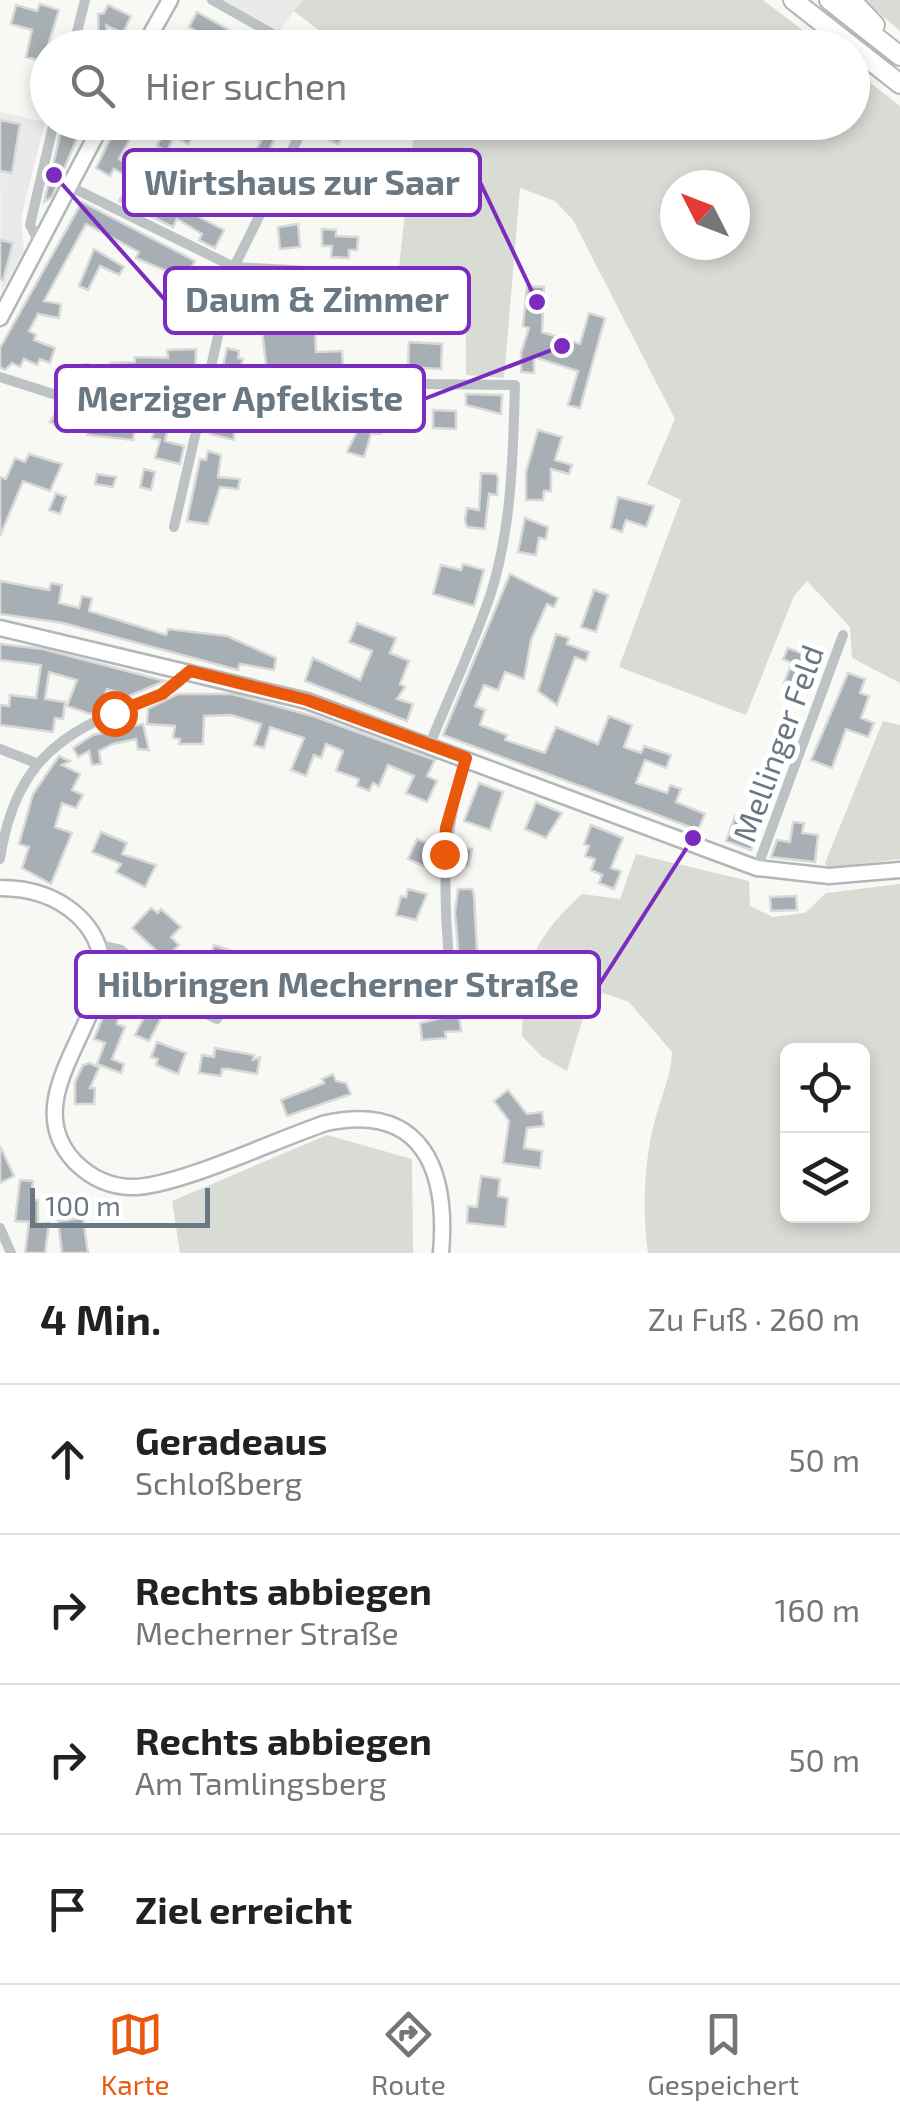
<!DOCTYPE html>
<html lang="de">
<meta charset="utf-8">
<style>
:root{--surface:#fff;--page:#f2f2f2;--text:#222;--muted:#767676;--line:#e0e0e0;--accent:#ea580c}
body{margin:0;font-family:"Exo 2",sans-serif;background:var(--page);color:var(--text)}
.controls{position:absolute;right:30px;bottom:30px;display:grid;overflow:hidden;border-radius:15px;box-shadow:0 5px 15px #0003}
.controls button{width:90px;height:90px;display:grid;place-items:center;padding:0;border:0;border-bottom:2px solid var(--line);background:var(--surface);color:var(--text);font:50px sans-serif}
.compass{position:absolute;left:660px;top:170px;width:90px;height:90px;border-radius:50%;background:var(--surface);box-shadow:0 5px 15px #0003;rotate:312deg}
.scale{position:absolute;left:30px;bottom:25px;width:180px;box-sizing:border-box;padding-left:10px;border:5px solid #6a7883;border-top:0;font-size:28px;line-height:35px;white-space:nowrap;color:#6a7883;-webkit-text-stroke:8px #fff;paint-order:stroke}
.stop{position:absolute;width:30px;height:30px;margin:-22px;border:8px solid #ea580c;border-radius:50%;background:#fff}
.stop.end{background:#ea580c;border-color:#fff;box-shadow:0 2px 10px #0008}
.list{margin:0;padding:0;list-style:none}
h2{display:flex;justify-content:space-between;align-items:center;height:130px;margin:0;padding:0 40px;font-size:42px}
h2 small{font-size:32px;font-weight:400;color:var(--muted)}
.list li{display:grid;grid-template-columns:65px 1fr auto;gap:30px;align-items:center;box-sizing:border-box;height:150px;padding:0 40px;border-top:2px solid var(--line)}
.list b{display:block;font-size:38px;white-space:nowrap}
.list p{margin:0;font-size:32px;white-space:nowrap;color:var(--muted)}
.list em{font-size:32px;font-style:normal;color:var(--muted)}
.icon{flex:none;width:55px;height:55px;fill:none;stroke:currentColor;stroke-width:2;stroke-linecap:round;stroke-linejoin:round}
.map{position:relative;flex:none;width:900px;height:1253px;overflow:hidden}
.search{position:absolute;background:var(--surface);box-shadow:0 5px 15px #0003;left:30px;right:30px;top:30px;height:110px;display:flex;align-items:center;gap:25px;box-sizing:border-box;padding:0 35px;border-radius:55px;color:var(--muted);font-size:38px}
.sheet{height:730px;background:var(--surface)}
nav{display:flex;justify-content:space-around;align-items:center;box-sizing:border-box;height:140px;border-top:2px solid var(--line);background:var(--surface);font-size:28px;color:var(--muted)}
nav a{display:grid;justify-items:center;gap:5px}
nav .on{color:var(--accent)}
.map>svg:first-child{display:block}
.built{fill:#e9eae9}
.green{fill:#d8dcd5;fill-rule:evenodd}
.building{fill:#a7afb4;stroke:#d9d9d8;stroke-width:2.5}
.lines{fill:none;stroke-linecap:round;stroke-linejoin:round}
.secondary-casing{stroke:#b2b7bb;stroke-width:19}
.motorway-casing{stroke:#b3b7ba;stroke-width:22}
.minor{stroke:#bdc2c5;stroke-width:10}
.secondary{stroke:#fff;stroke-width:14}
.motorway{stroke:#fff;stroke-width:18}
.route{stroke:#ea580c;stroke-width:12}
.labels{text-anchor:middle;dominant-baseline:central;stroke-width:10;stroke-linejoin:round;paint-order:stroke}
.street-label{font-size:32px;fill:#6a7883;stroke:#fff}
.leader{fill:none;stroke:#7b2cbf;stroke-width:4}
.callout-dot{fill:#7b2cbf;stroke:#fff;stroke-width:4}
.callout{fill:#fff;stroke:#7b2cbf;stroke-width:4}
.callout-label{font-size:35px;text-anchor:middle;font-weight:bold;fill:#6a7883}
</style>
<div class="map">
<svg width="900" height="1253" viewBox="0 0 900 1253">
<rect width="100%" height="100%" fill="#f8f8f5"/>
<path class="built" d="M222,0H303L279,31Z
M0,112L45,122L21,218L24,250L1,293Z"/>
<path class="green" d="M303,0H763L825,47H328L330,39L294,11Z
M864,0H900V31Z
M853,69L900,106V683L852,658L850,627L807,581L794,596L746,715L619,667L681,500L647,484L675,419L573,220L555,201L520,188L504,378L466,375L465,273L399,267L415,123L852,122ZM675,185H735V245H675Z
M883,721L900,725V859L828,868L825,863Z
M636,854L749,881L750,906L773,917L805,913L826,893L900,884V1253H648C642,1213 644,1159 655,1120C661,1096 671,1078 672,1052L629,1002L603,993L586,1008L567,1071L542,1057L522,1036C523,967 531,941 582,894L620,899ZM788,1050H862V1216H788Z
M327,1135L412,1159L413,1253H180L172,1201Z"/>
<path class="building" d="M40,4L59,10L43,61L26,57L32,30L11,24L16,5L37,11Z
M108,5L131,16L123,33L106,25L109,48H99L98,14L104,13Z
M197,12L229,30L227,34L233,38L228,48H189L198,32L189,27Z
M0,120L20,124L12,173L0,171Z
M84,122L52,197L44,202L63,123Z
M119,122H139L119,159L133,167L128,177L114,169L110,176L96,168Z
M146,122H200L188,144L174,136L167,151L157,146L164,132Z
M251,122L279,128L266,157L272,161L246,213L228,204L261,141L245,133Z
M325,122H351L338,144L319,135Z
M158,169L170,175L159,196L224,230L215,248L199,240L202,234L177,219L173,227L119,201L130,181L147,190Z
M82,202L195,261L185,279L136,258L139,252L86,224L44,301L61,304L59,318L38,314L29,331L36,335L34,340L55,348L50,363L40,359L37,365L24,359L20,367L12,363L5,370L0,367V348Z
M298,224L300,247L280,249L278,227Z
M322,229L336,230V236L358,237L357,250H349V258L331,257L332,246H322Z
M0,240L13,243L3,280L0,279Z
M94,249L124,267L119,275L100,266L88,290L79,286Z
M527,286L544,287L542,332L580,344L589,313L605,318L580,408L568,405L578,371L534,357V373L521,372V353L529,328L523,326Z
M315,327L316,352L342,351L343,371L267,375L262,329Z
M409,342L442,344L441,369L408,367Z
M227,348L239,351L238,358L243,359L239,375L222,371Z
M196,349L195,378L112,381L110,363L135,362V357L168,358L167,350Z
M88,364L90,382L71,384L69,366Z
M466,394L502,395L501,414L466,405Z
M215,396L236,399L234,440L210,434Z
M354,398L370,402L369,409L403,411L402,428L381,427V434H371L364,457L347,452L360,425L348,422Z
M167,399L185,404L180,422L169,423L165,441L184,446L180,464L155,458L160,440L152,438L156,422L149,420L154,403L165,406Z
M62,403L78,413L67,432L50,422Z
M105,405L138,411L133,440L87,435L90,415L102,417Z
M433,410L456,411V429L433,428Z
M538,430L562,437L555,460L572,465L569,474L551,469V491H544L543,500H526V472Z
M208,451L221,455L218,477L240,479L238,489L220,487L208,524L187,521L200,459L206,460Z
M29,454L62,464L50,491L23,481L0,536V477L6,479L15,458L25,462Z
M144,469L155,472L151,490L140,487Z
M481,473L496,474L498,478L497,495L489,494L485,529L467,527L465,520L467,508L479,510Z
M97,474L116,477L113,487L95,484Z
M56,493L66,497L60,514L49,510Z
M618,497L654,506L646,527L626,520L622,532L611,528Z
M525,518L548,527L546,539L539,538L536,555L518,552Z
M463,564L484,570L474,606L433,594L441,565L461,570Z
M510,574L558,598L554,607L547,604L531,640L524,679L505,672L498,690L484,685L475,706L485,710L480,725L507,735L505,740L545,753L556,727L598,744L609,716L632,725L624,747L641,753L644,746L671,755L666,768L645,760L636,783L667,793L670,785L681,789L676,802L705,814L698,830L443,735Z
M0,581L49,590L51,583L62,585L59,603L79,608L82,596L92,598L89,611L166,635L168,629L227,636L276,658L274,670L240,664L238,670L63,623L0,614Z
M594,590L608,595L596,632L581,627Z
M357,623L396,638L390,653L409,661L400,684L405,687L397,699L413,704L407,721L305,681L313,658L360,680L372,651L349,642Z
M556,634L569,638L567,644L589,652L586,661L575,657L557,705L538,691Z
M0,644L43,649L165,681L129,696L107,689L100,710L90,714L67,706L77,680L49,672L45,699L65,702L63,719L55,718L53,732L0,725V705L9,706L10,695L36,698L41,665L0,660Z
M788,648L814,658L801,690L784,683L792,663L783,659Z
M848,673L865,679L860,693L869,696L861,718L874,723L868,737L846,729L832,768L811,760Z
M178,694H232L313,716L435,760L427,776L437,781L427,802L406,793L414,776L388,765L379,786L373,783L369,791L357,786L359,779L336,771L343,751L326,744L321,758L314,755L306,776L291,770L304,738L270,727L264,748L254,745L261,724L231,715L204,716L203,744H179L180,739L173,738L175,726L147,724L148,709Z
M143,724L149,750L138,749L136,739L113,744L99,751L101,764L92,765L89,751L78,757L73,748L93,735Z
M59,756L70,761L62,765L80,774L72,790L83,795L76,808L62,803L55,827L72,833L51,884L22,868L29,847L19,844L33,794Z
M479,783L503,792L490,830L464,821Z
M536,802L562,813L546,838L525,829Z
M735,816L760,825L751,850L726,841Z
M793,822L804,823L802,833L818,835L815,862L771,857L777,840L790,842Z
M591,825L623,838L611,868L621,871L614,889L599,883L602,875L591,870L595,859L585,856L589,846L584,844Z
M101,832L127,843L122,854L156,865L145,887L116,872L121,864L92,852Z
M417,839L433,846L423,866L408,859Z
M456,846L472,849L468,866L455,864Z
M408,889L427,894L416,920L396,915L401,896L406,897Z
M458,889H472L474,895L480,1009L463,1011L455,912Z
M796,896L797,910L771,911L770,897Z
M151,908L158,913L161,909L181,927L171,937L179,945L165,959L132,928Z
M214,945L244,955L232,1003L217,998L214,1006L197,1000Z
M121,972L155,997L151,1005L124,994L117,1024L125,1027L112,1059L124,1064L121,1073L97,1064L105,1043L94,1039Z
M150,1005L164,1013L149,1041L135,1035Z
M459,1014L461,1031L445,1032L446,1038L422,1040L420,1023Z
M157,1042L186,1053L178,1074L156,1065L158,1059L151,1057Z
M215,1048L254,1055L253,1060L260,1057L257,1074L229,1069H222L221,1076L199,1073L202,1055L214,1057Z
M90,1063L99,1068L90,1088H95L94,1104H75V1082L83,1065Z
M333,1074L336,1081L346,1083L351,1094L287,1116L281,1100L324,1083L322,1079Z
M508,1090L527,1114L542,1112L544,1126L527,1128L524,1148L542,1151L540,1168L503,1163L509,1121L494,1101Z
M0,1146L14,1176L0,1183Z
M481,1176L500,1179L498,1196L508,1198L505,1227L467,1223L468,1206L477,1207Z
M20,1180L33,1181L31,1200H38V1224L49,1223L45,1253H25L29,1222L15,1221Z
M83,1218L88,1253H62L58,1221Z"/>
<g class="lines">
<g class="secondary-casing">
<path id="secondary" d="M143,48L170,0
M0,318L103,122
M0,628L307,701L757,868L829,876L900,870
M0,888C29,888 55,895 77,915C159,990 1,1084 75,1162C92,1179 113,1188 137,1187C186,1183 275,1140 326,1123C424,1102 448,1172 441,1253"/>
</g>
<g class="motorway-casing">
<path id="motorway" d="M793,0L900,84
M829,0L900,56
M851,0L875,25"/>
</g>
<path class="minor" d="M212,0L298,48
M73,48L85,0
M69,186L234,267L402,276
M39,242L30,225L54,122
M0,377L53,394L333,383L515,385C513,454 512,526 491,593C474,644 450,694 430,744
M174,527L234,267L306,122
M0,749L36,763
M0,859C12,779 47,738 122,710C147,700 172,693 189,672
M757,868L843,635
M99,945L121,950L174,999L217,1019
M446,1000L451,985C444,896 439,845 466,758
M0,1228L11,1253"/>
<use href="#secondary" class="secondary"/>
<use href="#motorway" class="motorway"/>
</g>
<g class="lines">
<path class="route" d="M114,713L162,694L190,671L307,700L466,758L446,828L444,854"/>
</g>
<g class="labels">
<g class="street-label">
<text transform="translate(777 743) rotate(-70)">Mellinger Feld</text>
</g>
</g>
<path class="leader" d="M537 302L480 182M54 175L165 300M562 346L424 399M693 838L599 985"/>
<g class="callout-dot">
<circle cx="537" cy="302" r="10"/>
<circle cx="54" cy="175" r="10"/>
<circle cx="562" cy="346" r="10"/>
<circle cx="693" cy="838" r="10"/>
</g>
<g class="callout">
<rect x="124" y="150" width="356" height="65" rx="10"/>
<rect x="165" y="268" width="304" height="65" rx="10"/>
<rect x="56" y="366" width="368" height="65" rx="10"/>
<rect x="76" y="952" width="523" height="65" rx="10"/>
</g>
<g class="callout-label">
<text x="302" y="195">Wirtshaus zur Saar</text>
<text x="317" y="312">Daum &amp; Zimmer</text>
<text x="240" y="411">Merziger Apfelkiste</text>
<text x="338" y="997">Hilbringen Mecherner Straße</text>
</g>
</svg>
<div class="controls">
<button><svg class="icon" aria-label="locate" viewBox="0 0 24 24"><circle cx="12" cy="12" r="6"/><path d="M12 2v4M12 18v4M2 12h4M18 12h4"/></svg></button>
<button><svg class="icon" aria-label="layers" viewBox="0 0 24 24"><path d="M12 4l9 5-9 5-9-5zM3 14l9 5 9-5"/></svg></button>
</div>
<svg class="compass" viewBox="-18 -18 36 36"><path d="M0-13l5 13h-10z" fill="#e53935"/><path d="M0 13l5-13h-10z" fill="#767676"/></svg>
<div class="scale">100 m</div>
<div class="stop" style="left:114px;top:713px"></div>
<div class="stop end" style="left:444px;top:854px"></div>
<div class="search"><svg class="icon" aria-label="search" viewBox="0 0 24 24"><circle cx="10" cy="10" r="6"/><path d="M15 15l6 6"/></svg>Hier suchen</div>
</div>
<section class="sheet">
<h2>4 Min.<small>Zu Fuß · 260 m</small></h2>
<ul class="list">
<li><svg class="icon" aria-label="ahead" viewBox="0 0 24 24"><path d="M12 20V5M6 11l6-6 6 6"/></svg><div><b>Geradeaus</b><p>Schloßberg</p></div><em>50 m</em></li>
<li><svg class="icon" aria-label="right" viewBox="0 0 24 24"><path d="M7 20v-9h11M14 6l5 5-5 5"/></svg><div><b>Rechts abbiegen</b><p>Mecherner Straße</p></div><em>160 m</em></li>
<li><svg class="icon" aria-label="right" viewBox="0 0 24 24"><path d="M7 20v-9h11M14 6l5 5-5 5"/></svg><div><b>Rechts abbiegen</b><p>Am Tamlingsberg</p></div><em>50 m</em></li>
<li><svg class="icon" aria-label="arrive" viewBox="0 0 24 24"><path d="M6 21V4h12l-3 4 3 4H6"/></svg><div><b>Ziel erreicht</b></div></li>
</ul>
</section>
<nav>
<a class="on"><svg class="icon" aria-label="map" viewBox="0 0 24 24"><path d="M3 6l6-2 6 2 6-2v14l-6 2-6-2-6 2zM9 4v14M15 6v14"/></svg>Karte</a>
<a><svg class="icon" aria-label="directions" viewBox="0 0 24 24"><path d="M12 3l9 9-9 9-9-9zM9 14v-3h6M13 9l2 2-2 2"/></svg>Route</a>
<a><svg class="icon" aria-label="saved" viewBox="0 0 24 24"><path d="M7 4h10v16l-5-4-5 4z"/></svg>Gespeichert</a>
</nav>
